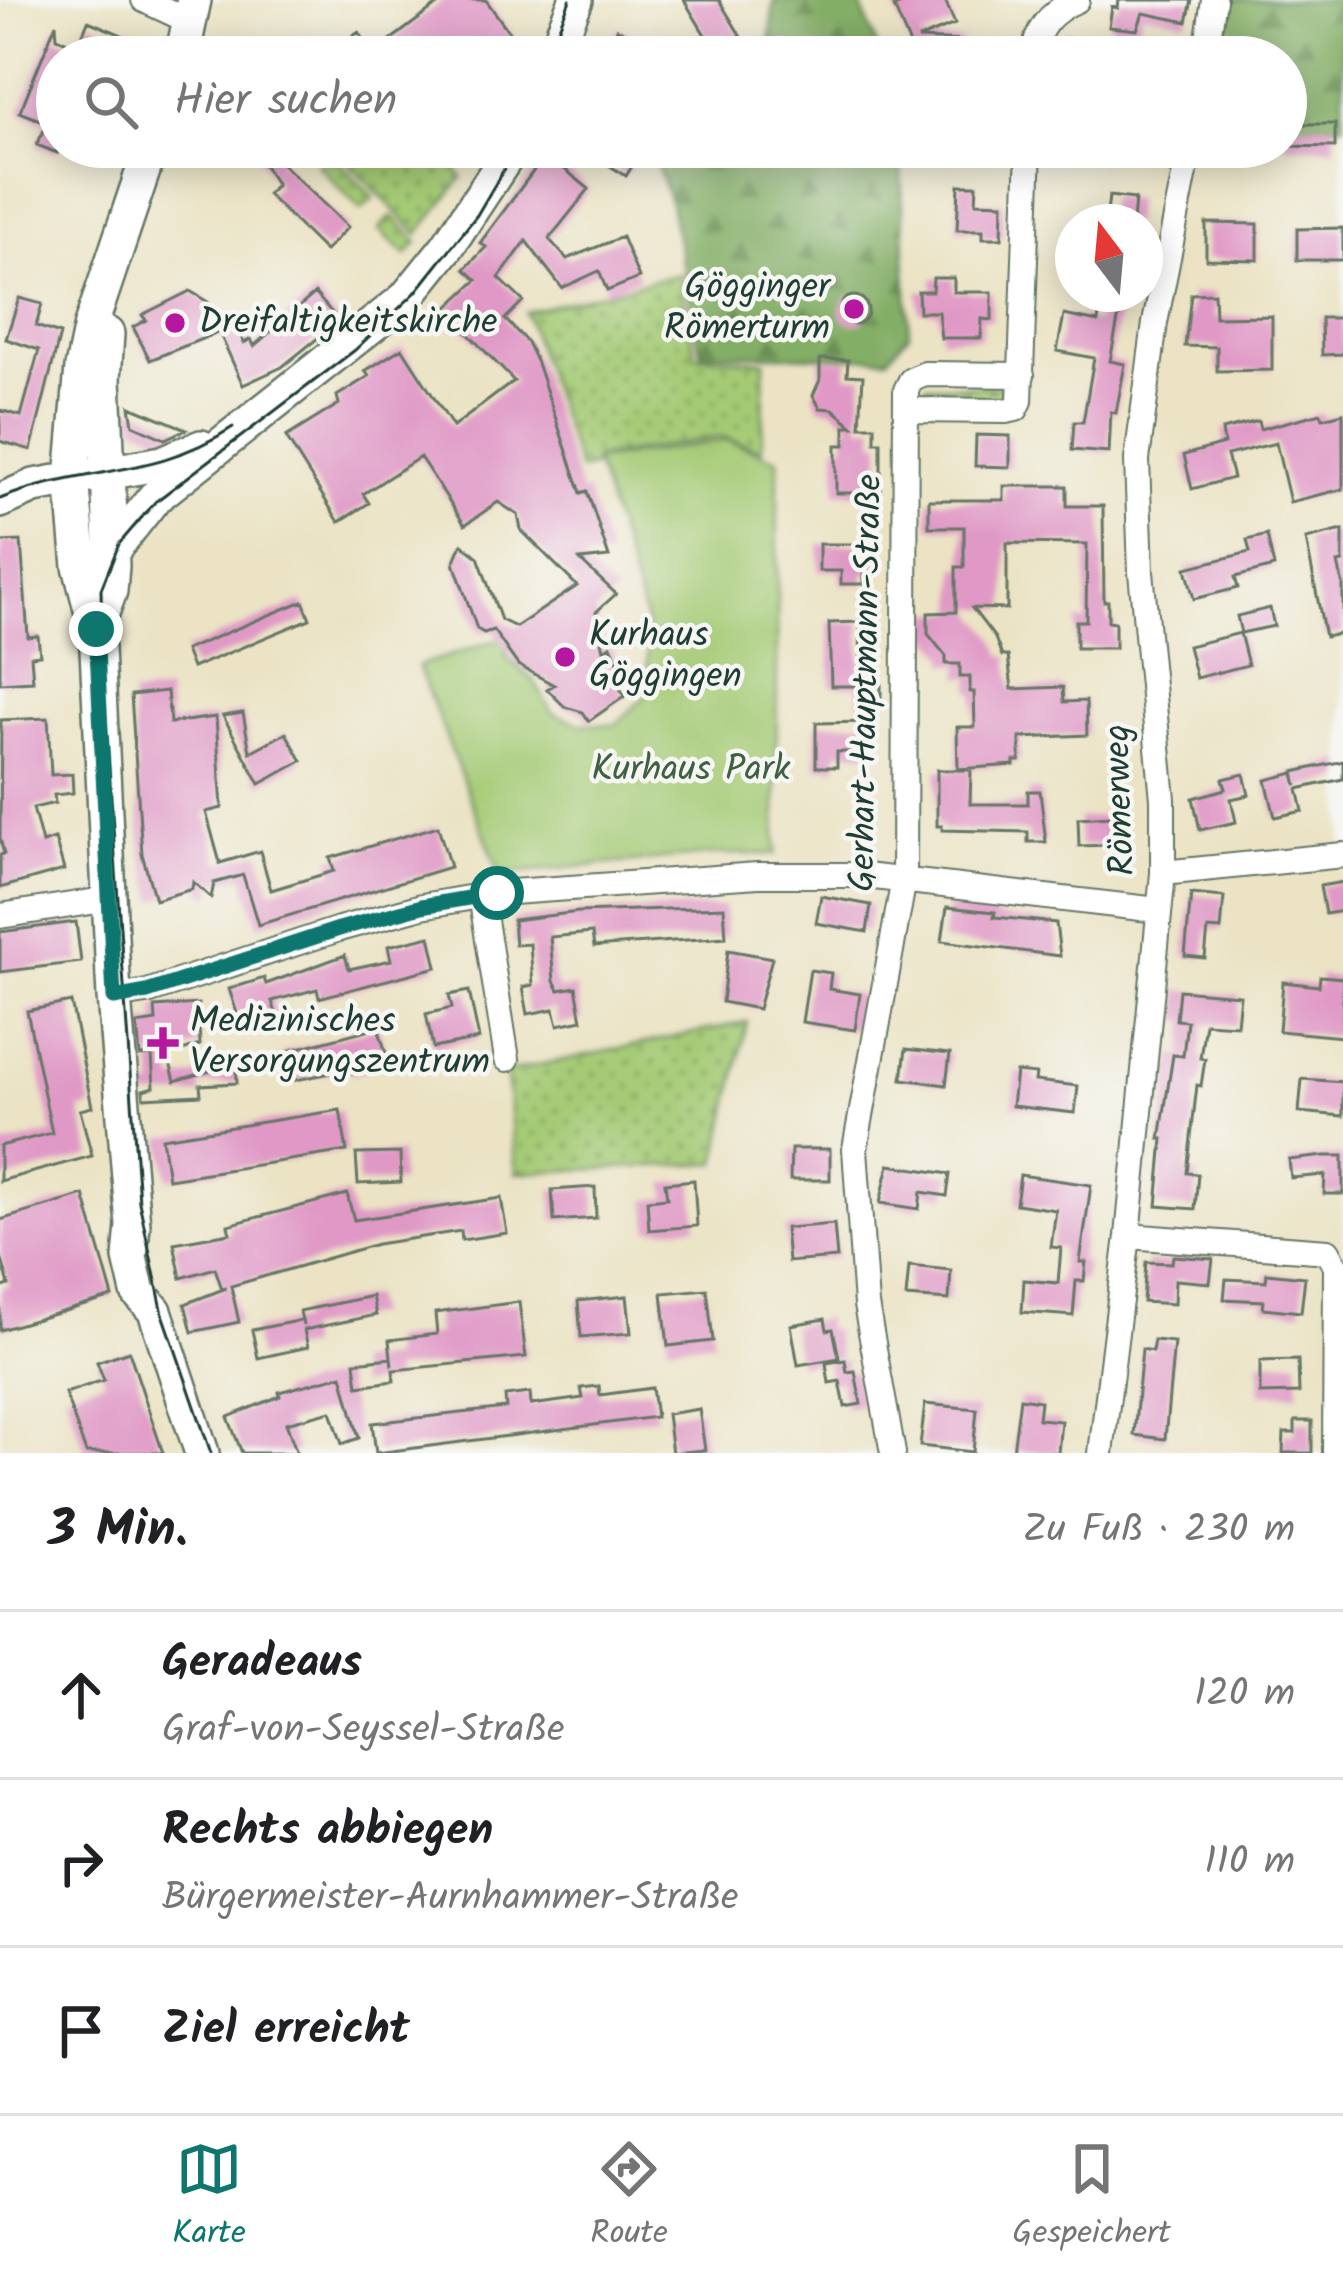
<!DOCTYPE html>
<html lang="de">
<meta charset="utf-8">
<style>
:root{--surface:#fff;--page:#f2f2f2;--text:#202124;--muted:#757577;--line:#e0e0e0;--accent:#0f766e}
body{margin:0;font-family:Kalam,sans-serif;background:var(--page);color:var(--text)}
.compass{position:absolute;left:1055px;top:204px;width:108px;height:108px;border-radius:50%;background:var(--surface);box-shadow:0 6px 30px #0003;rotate:344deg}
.stop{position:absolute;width:36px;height:36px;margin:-27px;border:9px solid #0f766e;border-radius:50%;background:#fff}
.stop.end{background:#0f766e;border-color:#fff;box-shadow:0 3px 12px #0008}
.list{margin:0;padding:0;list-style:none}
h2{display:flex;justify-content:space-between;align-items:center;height:156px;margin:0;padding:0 48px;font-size:51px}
h2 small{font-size:39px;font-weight:400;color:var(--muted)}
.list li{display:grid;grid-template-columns:78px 1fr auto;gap:36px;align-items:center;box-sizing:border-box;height:168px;padding:0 48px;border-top:3px solid var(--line)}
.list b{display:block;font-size:45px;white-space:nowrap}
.list p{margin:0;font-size:39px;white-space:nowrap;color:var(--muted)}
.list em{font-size:39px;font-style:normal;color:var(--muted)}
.icon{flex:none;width:66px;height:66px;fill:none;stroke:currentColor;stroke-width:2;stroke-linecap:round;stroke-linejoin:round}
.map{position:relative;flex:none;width:1343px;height:1453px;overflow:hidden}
.search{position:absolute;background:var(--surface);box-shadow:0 6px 30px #0003;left:36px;right:36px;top:36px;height:132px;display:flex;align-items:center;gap:30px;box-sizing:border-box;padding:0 42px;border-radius:66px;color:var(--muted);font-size:45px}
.sheet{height:660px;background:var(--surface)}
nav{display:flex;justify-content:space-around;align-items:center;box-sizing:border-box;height:168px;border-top:3px solid var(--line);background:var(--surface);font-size:33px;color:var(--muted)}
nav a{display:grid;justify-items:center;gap:6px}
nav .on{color:var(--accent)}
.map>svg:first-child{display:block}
.grass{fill:url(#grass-dots);stroke:#628454;stroke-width:3}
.forest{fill:url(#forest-firs);stroke:#51764d;stroke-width:3}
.park{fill:#a4ca75;stroke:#628454;stroke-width:3}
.building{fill:#e099c6}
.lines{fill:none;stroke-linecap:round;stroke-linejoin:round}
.minor-casing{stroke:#676;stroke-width:28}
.tertiary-casing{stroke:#676;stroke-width:38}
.minor{stroke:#fff;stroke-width:24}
.tertiary{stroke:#fff;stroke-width:33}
.tram{stroke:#1f3d34;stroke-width:3}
.route{stroke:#0f766e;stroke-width:15}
.poi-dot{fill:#b5179e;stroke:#f6f6f2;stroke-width:4.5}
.labels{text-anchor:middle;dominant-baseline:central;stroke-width:9;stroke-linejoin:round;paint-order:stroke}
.poi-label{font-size:36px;fill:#1f3d34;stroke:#f6f6f2;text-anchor:start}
.street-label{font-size:36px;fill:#1f3d34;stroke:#f6f6f2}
.park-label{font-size:36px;fill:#406044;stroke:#f6f6f2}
</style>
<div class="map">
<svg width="1343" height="1453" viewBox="0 0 1343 1453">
<defs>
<pattern id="grass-dots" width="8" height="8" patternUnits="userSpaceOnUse" patternTransform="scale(3)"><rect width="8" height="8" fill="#a4ca75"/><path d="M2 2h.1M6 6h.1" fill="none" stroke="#85a561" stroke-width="1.8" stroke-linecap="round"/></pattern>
<pattern id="forest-firs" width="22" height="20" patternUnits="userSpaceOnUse" patternTransform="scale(3)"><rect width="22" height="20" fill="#83ae66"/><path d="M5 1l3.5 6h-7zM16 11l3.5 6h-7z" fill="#6b8f55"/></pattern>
</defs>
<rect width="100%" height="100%" fill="#f6f6f2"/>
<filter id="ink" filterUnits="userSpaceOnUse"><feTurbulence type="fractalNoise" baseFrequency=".00833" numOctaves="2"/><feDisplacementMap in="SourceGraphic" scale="24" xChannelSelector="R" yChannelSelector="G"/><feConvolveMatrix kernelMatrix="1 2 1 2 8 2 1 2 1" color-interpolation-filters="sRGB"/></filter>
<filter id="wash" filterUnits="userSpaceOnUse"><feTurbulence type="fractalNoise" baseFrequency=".004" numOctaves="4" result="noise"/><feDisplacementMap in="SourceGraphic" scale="48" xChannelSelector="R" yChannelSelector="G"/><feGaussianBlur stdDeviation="2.7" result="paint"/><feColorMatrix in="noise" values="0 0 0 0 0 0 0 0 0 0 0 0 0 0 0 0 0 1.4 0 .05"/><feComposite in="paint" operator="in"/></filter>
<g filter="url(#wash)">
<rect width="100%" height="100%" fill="#ebe3c4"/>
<path class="grass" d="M361,147H439L462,178L418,234L345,159Z
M330,153L374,198L361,210L318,165Z
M392,216L418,242L406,255L379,229Z
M679,274L696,356L765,361L762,449L720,437L594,458L595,466L579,470L525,312Z
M926,385L1004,387L1010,394L1003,402L929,399L923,391Z
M747,1022L717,1163L516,1173L506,1072Z"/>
<path class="forest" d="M774,0H859L881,57H768Z
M1225,0H1343V124H1286V57H1216Z
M650,147H900L909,333L888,358L701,353L669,199Z"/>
<path class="park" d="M727,440L778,459L776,854H719L500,874L418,666L507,637L506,657L534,681L552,713L581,724L615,725L648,694L647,624L595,461Z"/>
<g id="blocks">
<path class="building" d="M444,0H486L527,57H469L458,41L437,57H352L342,43L359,32L373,53Z
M684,0H719L740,35L714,50Z
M911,0H945L955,24L918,39L966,41L925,57H915L894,7Z
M1119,0H1192L1187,22L1143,13L1137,30L1109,27L1112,7L1118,8Z
M88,21L127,37L118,57H57V153L37,145L47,123L20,112L56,23L57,38L78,46Z
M617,29L684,56L683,57H605Z
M1064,38L1097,40L1096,57H1063Z
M1287,124H1335V147L1286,146Z
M252,147H299L279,161L348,227L325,251L267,194L277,185Z
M580,147H644L626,176Z
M546,154L589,189L549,239L567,259L622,237L639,278L607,291L599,271L562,288L526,241L499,278L523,301L505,319L527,342L537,363L581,493L587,491L609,557L580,560L616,594L596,612L604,650L611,645L621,669L619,687L625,696L589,721L583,712L565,707L547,689L554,685L518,665L493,630L484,633L477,629L454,563L462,544L478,557L501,620L516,627L577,586L521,530L518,515L498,502L465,525L420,457L363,494L369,503L339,522L286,437L339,404L337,396L369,376L365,371L402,348L453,427L514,381L445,310L477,280L465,269L486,247L480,243Z
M959,185H977L976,202L1003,203L1002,238H983V230H957Z
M1109,196L1135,199L1133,222H1106Z
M1206,223L1258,224V260L1206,259Z
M1343,228V260H1297V229Z
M933,278H954V292H992V320L982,319L981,338H941L938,312H919L918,291H932Z
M190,291L208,302L218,322L231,316L244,343L251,339L254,346L315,293L339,321L282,367L243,385L219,332L150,360L133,327L146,320L142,315Z
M1214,293L1215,317L1272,316V370L1217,371V347L1185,346L1191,294Z
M840 310a14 14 0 1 1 28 0a14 14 0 1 1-28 0Z
M19,298L42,304L36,326L60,334L31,450L0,441V410L21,416L39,350L6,339Z
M1100,307L1120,309L1110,361L1125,364L1116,413L1111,412L1109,453L1072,450L1074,422H1083L1094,358L1057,351L1064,315L1098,322Z
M1321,318H1343V354L1322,355Z
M820,359L848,360L847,375L863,376L860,426H875V442H881V493H836V445H845V426H853L833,409L820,408L813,395L820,380Z
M130,406L186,429L165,439L133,425Z
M1321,413L1323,418L1343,413V489L1290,502L1276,443L1227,455L1233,478L1192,489L1184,455L1224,444L1222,430L1258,421L1260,429Z
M976,435L1010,436V467L975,466Z
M1004,486H1067V506H1103L1104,601H1108V621L1115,622V648H1076V621H1086L1087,544L1007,543V609L972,608L995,638L1002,656H1008L1012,689L1063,687L1064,702L1086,701L1087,735L1020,738V761H1014V765L958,769L957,727H975L974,692H970V677H960V664H946V656L928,634V613L956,612V567H964V527H929V500H1004Z
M1343,530V562L1338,563L1343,585V633L1325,637L1306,539Z
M1267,535L1274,567L1235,577L1238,588L1194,599L1186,568L1250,552L1247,540Z
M21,541L28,637L38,636L40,655L31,656L33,681L0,683V542Z
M819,544H878V572L864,573V584H841V571H819Z
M303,601L310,619L192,668L185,650Z
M1270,608L1274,626L1241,633L1237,616Z
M860,622L861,681H881V703H858L859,686H831L829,623Z
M1240,633L1248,665L1196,678L1188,646Z
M167,691L170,723L216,717L222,808L206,812L220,863L260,851L271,890L334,871L330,858L438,826L450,867L258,925L243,875L214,883L211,898L193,882L192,889L155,900L142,854L131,695Z
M243,713L250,752L286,733L302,761L260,784L223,716Z
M48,718L51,775L72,774L73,793L54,795L55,803L33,808L42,843L55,839L64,870L0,888V855L4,854L0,838L1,720Z
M869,722V752H837V767H816V723Z
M1343,761V779L1298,789L1303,811L1275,817L1266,780L1294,773L1297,786L1294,772Z
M937,770H971L970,804H1028V791H1040L1046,842H1028V832L942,830V826H937Z
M1244,774L1249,795L1231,799L1236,822L1200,830L1193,798L1226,789L1223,779Z
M1111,816L1112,845L1079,846L1078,818Z
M1343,882V911L1325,914L1320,886Z
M1191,894L1224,897L1221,930L1208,929L1205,958L1185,956Z
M821,896L871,905L867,932L816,923Z
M724,907L726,937L594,947L592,933L550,937L554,981L559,990L576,987L582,1020L558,1025L554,1009L528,1014L523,987L533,985L530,944L515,945L513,920L579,912Z
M947,907L995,912L994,917L1056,923L1060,956L942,941Z
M76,922L81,962L0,972V932Z
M430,936L437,967L319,998L317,989L272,1001L278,1019L243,1031L229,989L264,978L266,984L345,955L349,969L391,960L388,946Z
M728,950L772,958L758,1009L722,1002Z
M810,970L831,973L829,989L860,994L855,1030L802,1022Z
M1320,976L1343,978V1037L1279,1031L1283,982L1319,986Z
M1179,990L1240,995L1237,1025L1205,1023L1200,1058L1205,1059L1201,1086L1197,1085L1187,1173L1198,1174L1195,1209L1157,1206L1163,1139H1160L1173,1055L1183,1056L1187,1021L1176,1020Z
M469,991L479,1039L433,1048L426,1014L452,1008L449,995Z
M71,1002L92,1107L80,1110L92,1156L0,1181V1146L52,1133L27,1011Z
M198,1004L200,1045L168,1056L175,1081L236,1064L237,1083L200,1085L201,1095L144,1098L143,1090L154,1087L152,1055L140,1056L137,1024L156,1021L155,1007Z
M378,1027L389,1063L353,1074L351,1069L291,1081L283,1052Z
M906,1049L950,1054L946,1085L902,1079Z
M1016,1072L1036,1074L1035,1081L1078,1086L1075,1113L1012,1106Z
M1302,1079L1343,1082V1116L1299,1112Z
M340,1110L347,1151L168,1179L162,1138Z
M791,1149H830V1180H790Z
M400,1153L401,1182L358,1184L356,1154Z
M1325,1156H1343V1194H1324L1325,1175L1291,1178L1289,1160Z
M889,1165L950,1174L947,1196L921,1192L919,1209L880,1203Z
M1020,1175L1091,1185L1080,1262H1086L1084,1281H1076L1073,1316L1022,1312L1024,1280L1058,1283L1061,1248L1051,1247L1056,1210L1016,1204Z
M694,1180L697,1226L649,1230L647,1200L667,1198L665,1183Z
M595,1187L596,1218L554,1221L552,1190Z
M347,1194L354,1220L501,1198L507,1233L462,1240L461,1231L377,1244L231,1286L239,1322L192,1332L185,1304L226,1288L222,1289L215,1268L181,1278L174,1243L230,1233L228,1225Z
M84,1195L113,1297L0,1330V1288L9,1285L0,1253V1220Z
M834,1224L837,1258L788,1262L785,1228Z
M1173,1256L1213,1259L1210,1283L1175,1280L1174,1304L1143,1302L1146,1262L1172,1263Z
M909,1266L951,1270L949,1300L906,1297Z
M1267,1273L1305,1277L1301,1312L1263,1308L1264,1301L1224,1299L1226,1279L1266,1281Z
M707,1289L713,1341L668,1346L662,1293Z
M372,1296L376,1315L304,1330L308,1347L258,1358L252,1330L302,1320L303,1326L300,1311Z
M627,1296L631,1333L581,1337L578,1301Z
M519,1302L526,1357L393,1370L394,1381L358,1386L355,1362L391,1358L392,1366L389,1340L437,1334L435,1313Z
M825,1319L827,1330L833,1329L839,1358L798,1365L791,1325Z
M1154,1340L1174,1342L1165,1439L1134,1435L1142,1349L1152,1351Z
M129,1351L163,1453H86L65,1393L104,1380L97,1362Z
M845,1360L847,1372L855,1371L861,1404L845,1407L840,1381L829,1383L826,1363Z
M1298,1360L1299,1393L1260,1394V1361Z
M342,1375L359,1438L342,1444L331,1411L286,1423L297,1453H242L228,1417L280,1396L279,1392Z
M599,1386L600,1395L652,1388L656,1417L376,1453L372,1423L506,1408L505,1396L530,1393L531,1405L583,1398L581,1388Z
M1020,1398L1040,1401L1038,1419L1061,1421L1058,1453L1013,1451Z
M925,1404L977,1409L973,1452L920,1446Z
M699,1409L705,1450L672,1453L667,1414Z
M1295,1421H1312V1453H1283L1284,1433H1295Z"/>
</g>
</g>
<g filter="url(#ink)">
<use href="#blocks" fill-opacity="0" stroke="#676" stroke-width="3"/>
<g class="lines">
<g class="minor-casing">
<path id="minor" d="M144,0L191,22
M1034,57C1035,28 1052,11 1077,0
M1205,57L1214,0
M906,410L1006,411L1016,409L1020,401L1029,147
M1163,873L1343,855
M481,895L507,1059
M0,916L110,899
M114,997L147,992L339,929L422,906L497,893L758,875H857L1158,910
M1128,1236L1328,1251L1336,1266L1335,1453
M893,1453L866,1305L855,1149L904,879L906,390L911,380L925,374L1022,375
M1101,1453L1128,1236L1163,873V799L1141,572L1137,460L1155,323L1190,147"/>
</g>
<g class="tertiary-casing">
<path id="tertiary" d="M182,57L194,0
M553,57L576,0
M151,147L91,325L82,368L72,478L80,566L96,629L114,997L133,1225L130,1258L138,1292L155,1311L202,1453
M0,501L34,486L162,463L201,447
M113,550L154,498L405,299L447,247L513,147
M96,629L110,591L112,566L104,379L107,334"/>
</g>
<use href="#minor" class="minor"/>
<use href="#tertiary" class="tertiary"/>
<path class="tram" d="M547,57L570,0
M0,499C81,466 155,479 233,427
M211,1453L163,1314L139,1202L103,683L101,589L119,544L155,502L355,350L415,293L477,215L517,147"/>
</g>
</g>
<g class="lines" filter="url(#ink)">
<path class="route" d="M96,629L114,998L147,992L339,929L422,906L497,893"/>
</g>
<g class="poi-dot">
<circle cx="854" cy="309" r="12"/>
<circle cx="175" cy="323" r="12"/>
<circle cx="565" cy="657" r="12"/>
<path d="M157 1025h12v12h12v12h-12v12h-12v-12h-12v-12h12z"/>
</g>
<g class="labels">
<g class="poi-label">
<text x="830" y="288" text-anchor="end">Gögginger<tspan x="830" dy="41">Römerturm</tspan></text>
<text x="199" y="323">Dreifaltigkeitskirche</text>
<text x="589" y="636">Kurhaus<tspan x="589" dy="41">Göggingen</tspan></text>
<text x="190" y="1022">Medizinisches<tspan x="190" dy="41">Versorgungszentrum</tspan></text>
</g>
<g class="street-label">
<text transform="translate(867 683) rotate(-89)">Gerhart-Hauptmann-Straße</text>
<text transform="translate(1121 800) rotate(-92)">Römerweg</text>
</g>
<g class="park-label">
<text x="691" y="770">Kurhaus Park</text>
</g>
</g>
</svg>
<svg class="compass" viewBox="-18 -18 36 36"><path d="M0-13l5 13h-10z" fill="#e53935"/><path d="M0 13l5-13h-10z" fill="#757577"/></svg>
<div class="stop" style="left:497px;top:893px"></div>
<div class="stop end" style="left:96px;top:629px"></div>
<div class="search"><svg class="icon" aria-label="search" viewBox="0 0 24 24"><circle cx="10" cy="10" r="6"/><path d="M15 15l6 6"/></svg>Hier suchen</div>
</div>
<section class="sheet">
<h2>3 Min.<small>Zu Fuß · 230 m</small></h2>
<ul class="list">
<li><svg class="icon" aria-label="ahead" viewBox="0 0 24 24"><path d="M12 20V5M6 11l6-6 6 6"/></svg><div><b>Geradeaus</b><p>Graf-von-Seyssel-Straße</p></div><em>120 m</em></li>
<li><svg class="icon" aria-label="right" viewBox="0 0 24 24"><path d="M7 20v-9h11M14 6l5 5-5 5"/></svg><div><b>Rechts abbiegen</b><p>Bürgermeister-Aurnhammer-Straße</p></div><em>110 m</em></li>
<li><svg class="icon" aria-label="arrive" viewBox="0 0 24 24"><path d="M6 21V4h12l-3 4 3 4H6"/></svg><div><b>Ziel erreicht</b></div></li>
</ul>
</section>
<nav>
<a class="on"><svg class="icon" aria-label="map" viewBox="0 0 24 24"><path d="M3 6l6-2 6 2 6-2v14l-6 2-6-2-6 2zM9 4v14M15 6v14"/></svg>Karte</a>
<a><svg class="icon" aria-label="directions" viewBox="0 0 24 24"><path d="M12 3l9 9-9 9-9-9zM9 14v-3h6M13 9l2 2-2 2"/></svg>Route</a>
<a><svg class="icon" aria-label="saved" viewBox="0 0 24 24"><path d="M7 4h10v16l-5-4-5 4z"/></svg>Gespeichert</a>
</nav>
